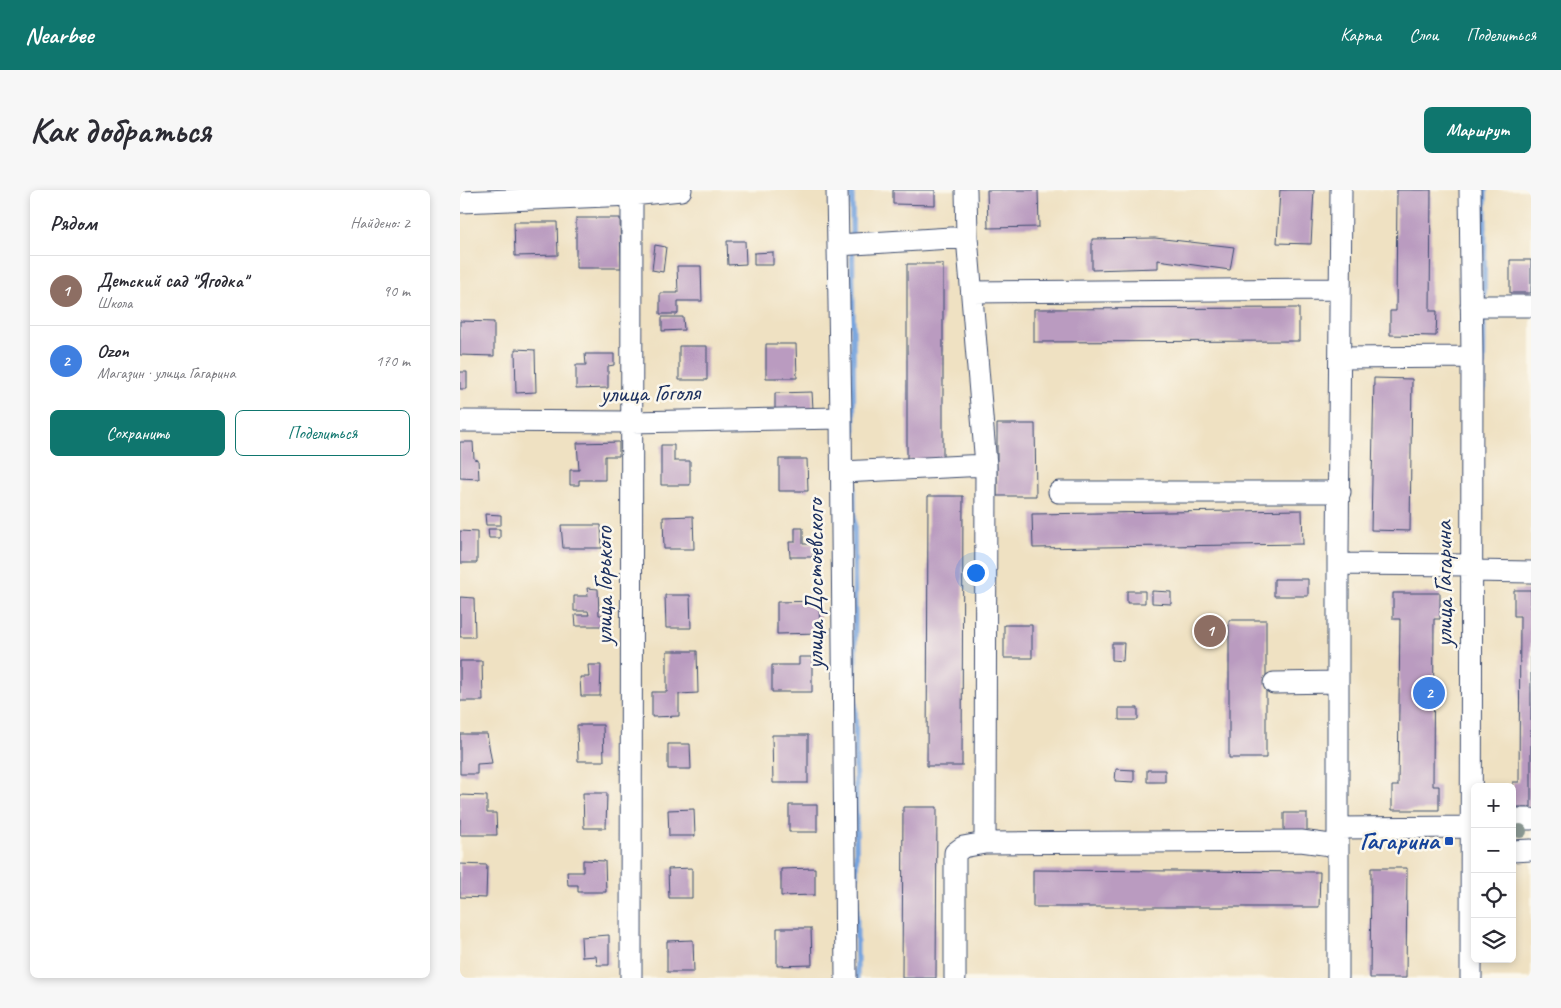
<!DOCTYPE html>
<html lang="ru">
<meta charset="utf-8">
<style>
:root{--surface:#fff;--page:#f7f7f7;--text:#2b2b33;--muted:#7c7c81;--line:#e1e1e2;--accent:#0f766e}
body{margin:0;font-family:Caveat,sans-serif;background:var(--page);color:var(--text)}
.controls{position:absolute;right:15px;bottom:15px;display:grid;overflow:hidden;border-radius:8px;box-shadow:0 2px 8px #0003}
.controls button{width:45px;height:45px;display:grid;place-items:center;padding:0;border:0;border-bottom:1px solid var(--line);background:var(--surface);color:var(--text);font:25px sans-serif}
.you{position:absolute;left:515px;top:382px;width:18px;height:18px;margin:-12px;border:4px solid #fff;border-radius:50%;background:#1a73e8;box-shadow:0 0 0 8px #1a73e833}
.badge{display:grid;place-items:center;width:32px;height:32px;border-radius:50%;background:var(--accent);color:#fff;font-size:16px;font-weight:700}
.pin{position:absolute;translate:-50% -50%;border:2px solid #fff;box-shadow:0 1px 5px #0006}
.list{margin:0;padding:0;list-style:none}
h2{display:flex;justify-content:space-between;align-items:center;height:65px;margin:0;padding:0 20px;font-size:21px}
h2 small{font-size:16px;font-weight:400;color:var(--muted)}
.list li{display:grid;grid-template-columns:32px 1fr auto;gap:15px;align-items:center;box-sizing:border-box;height:70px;padding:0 20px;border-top:1px solid var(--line)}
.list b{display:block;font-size:19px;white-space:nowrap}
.list p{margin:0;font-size:16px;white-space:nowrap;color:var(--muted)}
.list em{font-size:16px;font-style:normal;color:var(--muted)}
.actions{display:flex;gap:10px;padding:15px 20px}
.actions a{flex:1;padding:11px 0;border:1px solid var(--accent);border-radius:8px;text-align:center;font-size:18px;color:var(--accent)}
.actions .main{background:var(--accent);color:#fff}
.icon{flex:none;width:28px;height:28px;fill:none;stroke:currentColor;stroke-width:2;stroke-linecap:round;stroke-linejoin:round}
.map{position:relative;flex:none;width:1071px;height:788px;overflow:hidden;border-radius:8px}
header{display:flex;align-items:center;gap:30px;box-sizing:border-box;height:70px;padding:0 25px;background:var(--accent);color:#fff}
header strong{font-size:24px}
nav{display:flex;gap:28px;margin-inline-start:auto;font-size:18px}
.intro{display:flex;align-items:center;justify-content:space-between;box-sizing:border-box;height:120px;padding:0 30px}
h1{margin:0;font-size:35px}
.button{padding:12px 22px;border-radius:8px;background:var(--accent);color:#fff;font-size:18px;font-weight:700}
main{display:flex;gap:30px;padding:0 30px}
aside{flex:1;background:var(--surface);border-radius:8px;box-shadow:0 2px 8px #0003}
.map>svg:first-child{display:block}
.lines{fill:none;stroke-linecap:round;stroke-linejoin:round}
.stream{stroke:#74a3de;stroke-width:5.5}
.building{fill:#ba9bc0}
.minor-casing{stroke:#3b4a6d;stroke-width:23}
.minor{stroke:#fff;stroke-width:21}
.tree{fill:#8a9892}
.transit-dot{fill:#1a4fb4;stroke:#fbf7ec;stroke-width:2}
.labels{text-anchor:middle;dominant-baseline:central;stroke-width:5;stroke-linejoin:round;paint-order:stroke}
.street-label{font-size:25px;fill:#1b2f5e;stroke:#fbf7ec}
.transit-label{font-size:25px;font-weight:bold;fill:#164399;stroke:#fbf7ec;text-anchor:end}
</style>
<header>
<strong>Nearbee</strong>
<nav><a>Карта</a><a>Слои</a><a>Поделиться</a></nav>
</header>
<div class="intro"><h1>Как добраться</h1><a class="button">Маршрут</a></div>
<main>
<aside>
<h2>Рядом<small>Найдено: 2</small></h2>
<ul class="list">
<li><span class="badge" style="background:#8d6e63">1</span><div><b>Детский сад &quot;Ягодка&quot;</b><p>Школа</p></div><em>90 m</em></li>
<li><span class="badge" style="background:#3f7fe0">2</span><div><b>Ozon</b><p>Магазин · улица Гагарина</p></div><em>170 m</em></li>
</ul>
<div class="actions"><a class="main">Сохранить</a><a>Поделиться</a></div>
</aside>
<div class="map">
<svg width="1071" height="788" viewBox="0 0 1071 788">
<rect width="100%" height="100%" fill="#fbf7ec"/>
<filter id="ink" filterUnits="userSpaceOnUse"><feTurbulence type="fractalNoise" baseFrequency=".02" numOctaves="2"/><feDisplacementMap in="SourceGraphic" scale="10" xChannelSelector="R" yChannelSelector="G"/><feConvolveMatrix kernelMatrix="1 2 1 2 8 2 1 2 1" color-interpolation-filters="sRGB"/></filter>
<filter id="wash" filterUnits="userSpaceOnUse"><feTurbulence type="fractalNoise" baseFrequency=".0096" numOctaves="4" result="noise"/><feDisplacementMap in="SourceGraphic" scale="20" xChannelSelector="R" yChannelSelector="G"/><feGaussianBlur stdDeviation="1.12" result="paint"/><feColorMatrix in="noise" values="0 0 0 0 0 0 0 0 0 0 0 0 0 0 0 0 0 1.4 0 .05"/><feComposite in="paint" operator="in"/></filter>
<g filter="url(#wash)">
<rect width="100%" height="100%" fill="#efe1c2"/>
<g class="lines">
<path class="stream" d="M392,0L397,788
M1023,200L1025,0"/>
</g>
<g id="blocks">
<path class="building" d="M433,0H475V15L433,14Z
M527,0H578L579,37L528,38Z
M820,0H854L851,54L817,53Z
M937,0H971L970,121H977L976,146L930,145V121H936Z
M116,28H160L161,78H116Z
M54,32H97L98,65L55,66Z
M695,48L774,57L770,80L698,70V78L632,80V49Z
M267,51H285L286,74L268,75Z
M195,55L206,57L203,82L192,80Z
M313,62V75H294V63Z
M1050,70H1071V103H1050Z
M447,74H483V270H447Z
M217,76H241L242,111H218V124H200V103H218Z
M839,118V151L574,152V119Z
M202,127H223L224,140L202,141Z
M0,131L34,132V166L0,165Z
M306,154H336L337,188H306Z
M219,156H247V190H219Z
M55,159L75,160L76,202L56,203Z
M125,164H154V175L148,176V198L116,199V175H126Z
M0,182H7V199H0Z
M914,188L952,189L950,341L911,340Z
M352,202L353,219L315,220V203Z
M537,234H575L576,306H537Z
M0,252H13L14,269L18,270L19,289L0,288Z
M159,252V266H145V290H119V295H110V280H119L117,253Z
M201,255H214V271H230V295H201Z
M319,269H347L348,301H319Z
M468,306H503L502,576H467Z
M842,320L843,354L573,358L572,324Z
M25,324L41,325V335H26Z
M233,326L234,359H204L203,327Z
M101,335H141L142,358H103Z
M335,338H343V354H353V367H330L329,352H335Z
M28,339H40V348H29Z
M0,341L17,342V373H0Z
M814,389H848V406H814Z
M127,398L138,399L139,425H144V436H116L115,425H129L128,421H114V406H128Z
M1054,400H1071V617H1053V592H1059L1060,426H1054Z
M667,401H685V413H667Z
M692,401L711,402V414L692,413Z
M933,403H980V429H974L973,596H979V620H932V596H938L940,429H933Z
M205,405H230L231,438H206Z
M0,407L14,408L15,447H0Z
M359,411L360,443L317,444V412Z
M769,430H806V568H769Z
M544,435H572V468H544Z
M652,453H664L663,471L652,470Z
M207,461H237L238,503L219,504V526L192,527V502H207Z
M339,467H352V502H312V475H339Z
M0,471H22L23,511H0Z
M128,475H141L140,506H121L120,487H129Z
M659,518H678V530H659Z
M117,535H143L144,571H118Z
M0,544H27L32,573L17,574V584H0Z
M312,545H348V593H313Z
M208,554H230L231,579H208Z
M656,579L674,580V592L655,591Z
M687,580H705V592H687Z
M123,603H147L146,638H124Z
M0,605L27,606V623H36L37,645H0Z
M329,615H357V642H329Z
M443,617H477L476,788H442Z
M234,619L235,646H209L208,620Z
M824,623H847V642H824Z
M123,670L145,671L146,702H118V695H108L107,682H123Z
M0,674L27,675L26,708L0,707Z
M232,678V708H209L208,679Z
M355,678V705L321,706V679Z
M911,678H947L946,788H910Z
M573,680L860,682L859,717H573Z
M317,738H351L352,775L317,776Z
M149,745V775H137L136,766L122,767L121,747Z
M233,750L234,782H207V751Z"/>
</g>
</g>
<g filter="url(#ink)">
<use href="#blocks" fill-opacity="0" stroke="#3b4a6d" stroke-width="1"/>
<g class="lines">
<g class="minor-casing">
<path id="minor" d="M377,0L381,228L386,788
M1010,0L1012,167L1011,788
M0,12L172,5L221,0
M378,55L507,47L506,0
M512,102L880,99
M1011,116H1071
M880,168L1012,167
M0,231L171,232L381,228
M526,275L525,653L841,651L878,656
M382,282L526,275L507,47
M599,302H880
M878,374L1012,375
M1012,381L1071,382
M814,493L878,492
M1052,629H1071
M878,638L1011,637
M1052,661L1071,660
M171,788L172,5
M495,788V663L503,657L525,653
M878,788V362L881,0"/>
</g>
<use href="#minor" class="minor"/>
</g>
<circle class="tree" cx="1060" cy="641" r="7"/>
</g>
<rect class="transit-dot" x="984" y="646" width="10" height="10" rx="2.5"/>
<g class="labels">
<g class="street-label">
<text transform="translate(190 203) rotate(-1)">улица Гоголя</text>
<text transform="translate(355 394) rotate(-90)">улица Достоевского</text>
<text transform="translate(984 394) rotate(-90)">улица Гагарина</text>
<text transform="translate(144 396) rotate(-90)">улица Горького</text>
</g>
<g class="transit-label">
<text x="979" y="651">Гагарина</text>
</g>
</g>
</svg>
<div class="controls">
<button>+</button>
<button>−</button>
<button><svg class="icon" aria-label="locate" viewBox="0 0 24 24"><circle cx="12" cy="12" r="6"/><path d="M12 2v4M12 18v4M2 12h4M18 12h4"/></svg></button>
<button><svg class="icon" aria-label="layers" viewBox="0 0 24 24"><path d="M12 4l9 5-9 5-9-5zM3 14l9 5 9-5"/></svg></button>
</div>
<div class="you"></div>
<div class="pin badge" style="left:750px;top:441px;background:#8d6e63">1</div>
<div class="pin badge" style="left:969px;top:503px;background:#3f7fe0">2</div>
</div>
</main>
